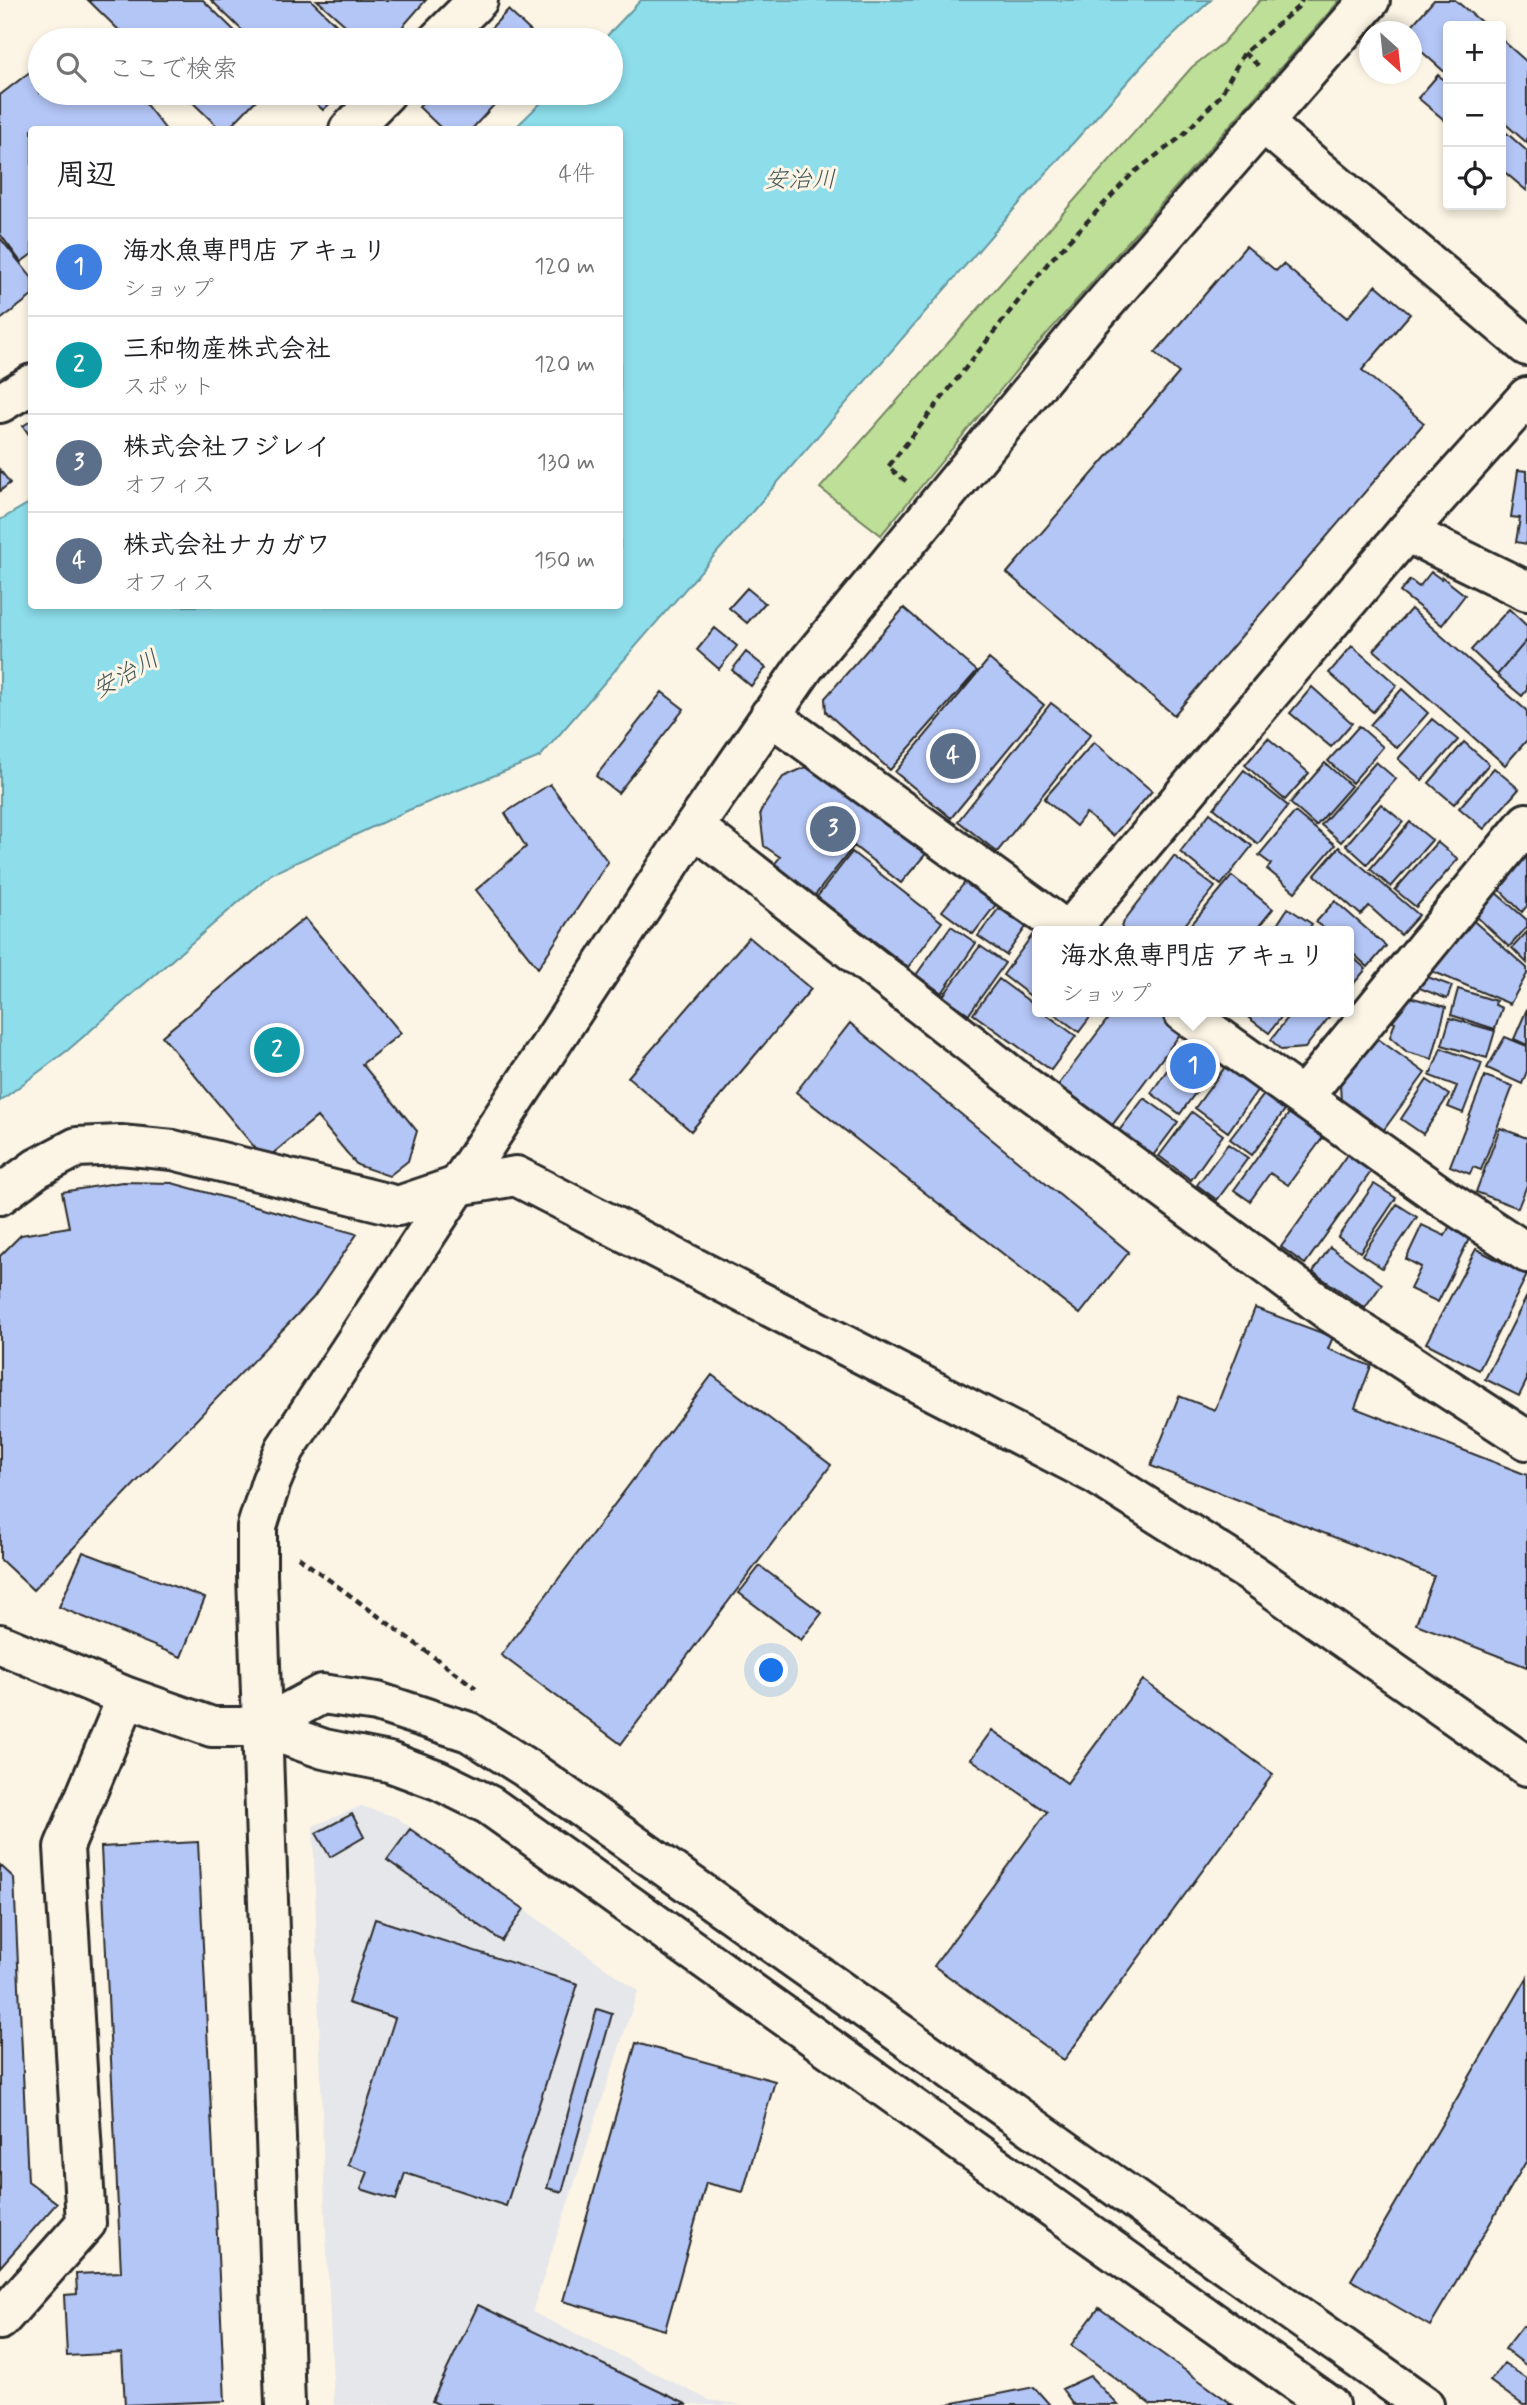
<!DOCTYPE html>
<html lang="ja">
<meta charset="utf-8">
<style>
:root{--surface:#fff;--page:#f2f2f2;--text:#202124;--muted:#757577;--line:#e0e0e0;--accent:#d93025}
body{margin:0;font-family:Mynerve,"Klee One",sans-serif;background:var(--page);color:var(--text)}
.controls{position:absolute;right:21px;top:21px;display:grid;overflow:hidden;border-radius:7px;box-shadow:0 4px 10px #0003}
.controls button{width:63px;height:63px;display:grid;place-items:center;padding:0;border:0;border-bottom:2px solid var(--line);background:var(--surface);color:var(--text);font:35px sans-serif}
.compass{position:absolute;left:1359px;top:21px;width:63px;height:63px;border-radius:50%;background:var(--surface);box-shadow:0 4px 10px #0003;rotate:153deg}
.you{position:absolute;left:772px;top:1671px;width:24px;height:24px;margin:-18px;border:5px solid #fff;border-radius:50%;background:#1a73e8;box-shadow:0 0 0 10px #1a73e833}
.badge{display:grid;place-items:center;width:46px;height:46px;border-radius:50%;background:var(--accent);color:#fff;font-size:23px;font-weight:700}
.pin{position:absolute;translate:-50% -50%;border:4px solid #fff;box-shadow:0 2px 7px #0006}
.popup{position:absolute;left:1032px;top:926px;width:322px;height:91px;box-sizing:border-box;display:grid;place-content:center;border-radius:7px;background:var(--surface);filter:drop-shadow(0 2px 5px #0005);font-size:23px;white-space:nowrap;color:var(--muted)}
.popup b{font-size:26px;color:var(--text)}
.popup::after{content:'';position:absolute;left:50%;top:100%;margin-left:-14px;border:14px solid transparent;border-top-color:var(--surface)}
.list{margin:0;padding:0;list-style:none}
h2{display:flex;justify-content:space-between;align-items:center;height:91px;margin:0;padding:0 28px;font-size:30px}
h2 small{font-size:23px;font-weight:400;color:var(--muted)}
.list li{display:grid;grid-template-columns:46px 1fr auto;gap:21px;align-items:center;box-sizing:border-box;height:98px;padding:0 28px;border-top:2px solid var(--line)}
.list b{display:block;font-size:26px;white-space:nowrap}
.list p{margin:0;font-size:23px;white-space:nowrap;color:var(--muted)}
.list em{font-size:23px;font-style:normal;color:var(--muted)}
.icon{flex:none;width:38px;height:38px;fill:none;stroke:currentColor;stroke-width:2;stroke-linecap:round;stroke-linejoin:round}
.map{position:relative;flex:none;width:1527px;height:2405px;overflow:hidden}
.search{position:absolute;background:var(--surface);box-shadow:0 4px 10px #0003;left:28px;top:28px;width:595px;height:77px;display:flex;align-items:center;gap:18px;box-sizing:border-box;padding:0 24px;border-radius:38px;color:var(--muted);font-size:26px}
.panel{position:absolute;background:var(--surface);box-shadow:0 4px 10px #0003;left:28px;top:126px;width:595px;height:483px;border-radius:7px}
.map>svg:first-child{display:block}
.built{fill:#e6e7ea}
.green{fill:#bedf98;stroke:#748562;stroke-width:2}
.water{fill:#8dddeb;stroke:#66969e;stroke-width:2}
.building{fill:#b4c6f6;stroke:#2b2b2b;stroke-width:2}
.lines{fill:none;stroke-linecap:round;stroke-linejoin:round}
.minor-casing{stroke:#2b2b2b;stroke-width:44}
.path{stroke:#2b2b2b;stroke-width:4.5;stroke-dasharray:7 5;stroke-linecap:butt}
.minor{stroke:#fcf5e5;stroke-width:38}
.labels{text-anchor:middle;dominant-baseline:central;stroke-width:6;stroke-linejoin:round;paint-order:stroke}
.water-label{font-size:24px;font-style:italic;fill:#44585b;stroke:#fcf5e5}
</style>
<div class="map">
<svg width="1527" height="2405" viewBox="0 0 1527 2405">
<rect width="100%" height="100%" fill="#fcf5e5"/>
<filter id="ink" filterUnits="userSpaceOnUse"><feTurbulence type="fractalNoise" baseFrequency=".0143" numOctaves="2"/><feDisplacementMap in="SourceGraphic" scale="14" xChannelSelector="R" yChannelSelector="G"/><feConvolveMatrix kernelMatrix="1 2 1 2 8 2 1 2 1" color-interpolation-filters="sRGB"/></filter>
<g filter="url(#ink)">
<path class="built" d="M361,1806L396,1817L638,1991L532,2312L709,2400L744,2405H334L325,2211L313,1826Z"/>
<path class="green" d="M1260,0H1340L1039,343L881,535L820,488L1192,67L1223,43Z"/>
<path class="water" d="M641,0H1211L1146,61L1009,215L540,757L409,810L271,874L68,1050L0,1101V520L31,502L32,606H620V130L514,129L551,93H611V40H603Z"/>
<path class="building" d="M88,0H203L244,40H129Z
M211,0H311L352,40H252Z
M317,0H426L391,40H362Z
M1434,0H1455L1486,26H1448V75L1412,43V32H1406Z
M508,10L540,40H480Z
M86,28L96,40H70Z
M1501,39L1527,62V143L1501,120Z
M40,64V93H137L166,130H32V254L21,262L0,234V95Z
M1438,75L1448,83V123L1418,98Z
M183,93H263L227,130H221Z
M305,93H341L323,110Z
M432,93H505L471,130H443L419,107Z
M1501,128L1527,151V191L1501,169Z
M0,238L32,278V296L0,320Z
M1246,246L1276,271L1283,264L1347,318L1376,285L1410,314L1362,370L1424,423L1174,715L1007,573L1179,373L1155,353Z
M32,420V439L23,426Z
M0,470L10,483L0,491Z
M1518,470L1527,471V544L1516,542L1520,518L1511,517Z
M1431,572L1441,579L1442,577L1465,595L1442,625L1400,592L1410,580L1419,587Z
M747,588L765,603L747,623L729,608Z
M904,608L977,671L890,770L826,712L825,698Z
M1411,609L1527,711V740L1505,765L1374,650Z
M1509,609L1527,626V640L1497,675L1471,650Z
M715,628L737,646L719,669L697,650Z
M1527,640V690L1522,696L1497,675Z
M1352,646L1397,685L1373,712L1329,673Z
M746,652L766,668L751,686L732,670Z
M989,659L1044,705L951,818L895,772Z
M1312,687L1352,723L1331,747L1290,713Z
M1402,689L1428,713L1397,748L1370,725Z
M662,692L684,709L618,793L596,776Z
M1051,703L1091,734L997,852L958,821Z
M1432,719L1458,740L1422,780L1398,759Z
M1359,726L1383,747L1352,783L1328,761Z
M1268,738L1309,773L1285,800L1245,765Z
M1094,742L1152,791L1113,836L1086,813L1076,826L1044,799Z
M1464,742L1489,764L1454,804L1429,783Z
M1376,762L1396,779L1341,842L1321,825Z
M815,763L930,849L901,883L854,846L812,899L773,866L780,857L764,846L760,812L783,777Z
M1325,763L1351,786L1316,826L1290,803Z
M1494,768L1519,789L1484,829L1459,808Z
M1244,770L1288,806L1258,844L1214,808Z
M550,784L608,862L538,968L476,890L526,847L505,813Z
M1381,804L1403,822L1367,864L1346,845Z
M1295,812L1335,845L1295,892L1267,869L1271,864L1259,855Z
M1210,813L1252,846L1221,885L1180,852Z
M1410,822L1432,840L1391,887L1370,869Z
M1437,842L1458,859L1416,907L1395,890Z
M1339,847L1419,915L1401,935L1369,906L1361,915L1315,875Z
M852,852L942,922L908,967L817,897Z
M1527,855V906L1522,912L1499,889Z
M1174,856L1215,887L1180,931H1121L1124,921Z
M1232,876L1273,909L1255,931H1186Z
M966,881L997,903L973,934L942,911Z
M1495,892L1527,920V927L1509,947L1476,916Z
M1335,901L1386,946L1368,967L1349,950V931H1327L1316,922Z
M999,908L1026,927L1006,955L978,936Z
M1288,908L1312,924L1307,931H1273Z
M1469,917L1527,968V974L1510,1004L1427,969Z
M305,918L401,1033L362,1064L417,1131L408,1161L389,1176L357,1165L317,1117L265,1160L162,1036Z
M951,926L976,943L942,993L916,975Z
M1036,930L1037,931V1001L1003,975Z
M1527,932V963L1512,948Z
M749,937L811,989L691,1131L628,1077Z
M980,946L1005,963L969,1014L943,996Z
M1349,954L1366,969L1350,988L1349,986Z
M1425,976L1452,986L1447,999L1417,987Z
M999,979L1037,1007V1012H1043L1076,1036L1051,1070L973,1014Z
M1458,989L1496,1001L1495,1005L1502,1008L1495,1029L1451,1015Z
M1406,996L1446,1007L1432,1059L1407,1052L1390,1037L1395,1022L1390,1020Z
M1527,1009V1045L1514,1039Z
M1052,1012H1094L1079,1032Z
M1113,1012H1160L1184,1029L1110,1128L1056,1088Z
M1254,1012H1285L1269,1033L1249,1018Z
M1292,1012H1333L1305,1048L1281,1050L1271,1040Z
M1450,1018L1495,1031L1487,1058L1442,1045Z
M850,1023L1129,1252L1080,1314L796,1092Z
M1192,1035L1222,1056L1180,1114L1151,1093Z
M1374,1036L1425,1073L1383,1131L1341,1104L1340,1082Z
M1505,1037L1527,1046V1071L1522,1084L1487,1068Z
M1441,1048L1482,1063L1463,1113L1448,1107L1457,1086L1430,1076Z
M1228,1063L1260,1086L1228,1132L1195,1108Z
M1485,1076L1513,1086L1481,1170L1473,1167L1470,1174L1450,1166Z
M1427,1080L1449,1095L1423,1134L1401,1119Z
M1266,1092L1287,1107L1252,1155L1230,1139Z
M1144,1098L1178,1122L1149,1161L1115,1136Z
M1192,1112L1223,1135L1191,1180L1159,1156Z
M1290,1112L1324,1136L1288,1185L1270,1173L1250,1201L1234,1190Z
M1500,1128L1527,1138V1185L1518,1208L1476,1192Z
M1228,1144L1248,1158L1217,1200L1197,1185Z
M1349,1152L1373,1169L1305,1264L1281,1247Z
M122,1182L172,1183L357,1234L313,1298L33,1590L0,1559V1256L21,1235L69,1227L62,1192Z
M1374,1184L1396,1198L1360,1252L1338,1237Z
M1397,1204L1417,1217L1382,1268L1362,1255Z
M1451,1223L1472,1233L1438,1302L1410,1289L1421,1267L1406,1259L1422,1225L1445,1236Z
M1330,1247L1382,1284L1365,1308L1313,1272Z
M1476,1249L1527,1275L1479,1370L1426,1343Z
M1527,1296V1380L1519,1396L1485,1379Z
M1255,1308L1333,1337L1328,1349L1371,1366L1355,1408L1527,1475V1667L1416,1624L1434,1576L1151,1466L1179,1396L1215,1410Z
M712,1375L831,1465L621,1744L501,1655Z
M83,1552L205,1598L181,1657L59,1607Z
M760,1566L822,1613L801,1640L739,1593Z
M1143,1680L1273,1774L1064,2060L934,1966L1047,1812L971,1759L992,1730L1067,1783Z
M352,1814L364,1837L330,1857L316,1833Z
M410,1829L524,1909L502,1941L387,1860Z
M198,1842L225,2401L125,2405L122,2353L67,2356L64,2295L77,2294L76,2274L121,2272L101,1847Z
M0,1865L14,1878L28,2181L57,2203L0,2267Z
M375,1919L578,1984L506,2206L405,2173L396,2200L361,2189L368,2172L348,2165L395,2018L348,2003Z
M1527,1978V2160L1430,2326L1351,2280Z
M597,2009L612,2014L562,2192L547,2188Z
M636,2043L775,2081L743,2192L706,2183L665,2330L563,2301Z
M478,2305L688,2405H440L432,2401Z
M1099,2308L1233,2405H1151L1071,2345Z
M1523,2326L1527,2329V2366L1505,2349Z
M1504,2363L1527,2379V2405H1523L1490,2381Z
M1090,2376L1118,2405H1074L1062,2389Z
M1034,2387L1050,2405H944Z"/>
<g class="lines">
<g class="minor-casing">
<path id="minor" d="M438,40L478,0
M1262,122L1527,346
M349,130L386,93
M0,403L32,384
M1406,532L1527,591
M770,715L1067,931
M694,827L1018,1081L1330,1312L1527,1440
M1069,931L1406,532L1527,397
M1183,1012L1442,1197L1527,1253
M1304,1096L1527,823
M0,1195L37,1168L77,1147L120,1145L173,1150L398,1206L457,1186L516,1176L1095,1474L1251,1573L1527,1766
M0,1644L127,1697L212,1727H261L324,1749L389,1762L438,1780L489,1805L1329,2405
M261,1727L322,1694L377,1702L469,1732L526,1768L1424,2405
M0,2320L86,2223L64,1847L127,1697
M285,2405L257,1575V1527L271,1482L285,1449L694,827L805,666L1084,327L1370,0"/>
</g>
<path class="path" d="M1244,53L1259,66
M906,481L888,467L1048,263L1133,173L1181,137L1220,96L1244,53L1298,7L1302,0
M298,1557L476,1688"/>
<use href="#minor" class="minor"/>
</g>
</g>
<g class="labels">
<g class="water-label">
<text x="800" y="180">安治川</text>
<text transform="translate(126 675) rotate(-29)">安治川</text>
</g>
</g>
</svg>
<div class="controls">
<button>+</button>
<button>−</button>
<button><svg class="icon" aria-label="locate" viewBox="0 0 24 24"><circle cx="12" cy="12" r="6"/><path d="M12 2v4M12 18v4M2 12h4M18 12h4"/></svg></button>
</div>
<svg class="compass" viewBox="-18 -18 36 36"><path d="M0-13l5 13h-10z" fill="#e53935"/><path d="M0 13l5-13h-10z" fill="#757577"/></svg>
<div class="you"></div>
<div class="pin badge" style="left:1193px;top:1066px;background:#3f7fe0">1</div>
<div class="popup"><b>海水魚専門店 アキュリ</b>ショップ</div>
<div class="pin badge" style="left:277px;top:1050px;background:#0f9aa8">2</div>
<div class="pin badge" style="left:833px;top:829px;background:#5c6f8a">3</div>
<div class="pin badge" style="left:953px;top:756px;background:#5c6f8a">4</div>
<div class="search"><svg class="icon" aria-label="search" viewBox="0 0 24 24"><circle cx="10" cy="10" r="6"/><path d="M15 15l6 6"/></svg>ここで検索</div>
<section class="panel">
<h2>周辺<small>4件</small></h2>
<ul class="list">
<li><span class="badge" style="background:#3f7fe0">1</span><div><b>海水魚専門店 アキュリ</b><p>ショップ</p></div><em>120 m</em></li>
<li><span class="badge" style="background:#0f9aa8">2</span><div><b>三和物産株式会社</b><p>スポット</p></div><em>120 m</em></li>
<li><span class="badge" style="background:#5c6f8a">3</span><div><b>株式会社フジレイ</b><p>オフィス</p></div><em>130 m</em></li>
<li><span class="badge" style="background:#5c6f8a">4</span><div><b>株式会社ナカガワ</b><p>オフィス</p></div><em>150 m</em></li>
</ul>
</section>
</div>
